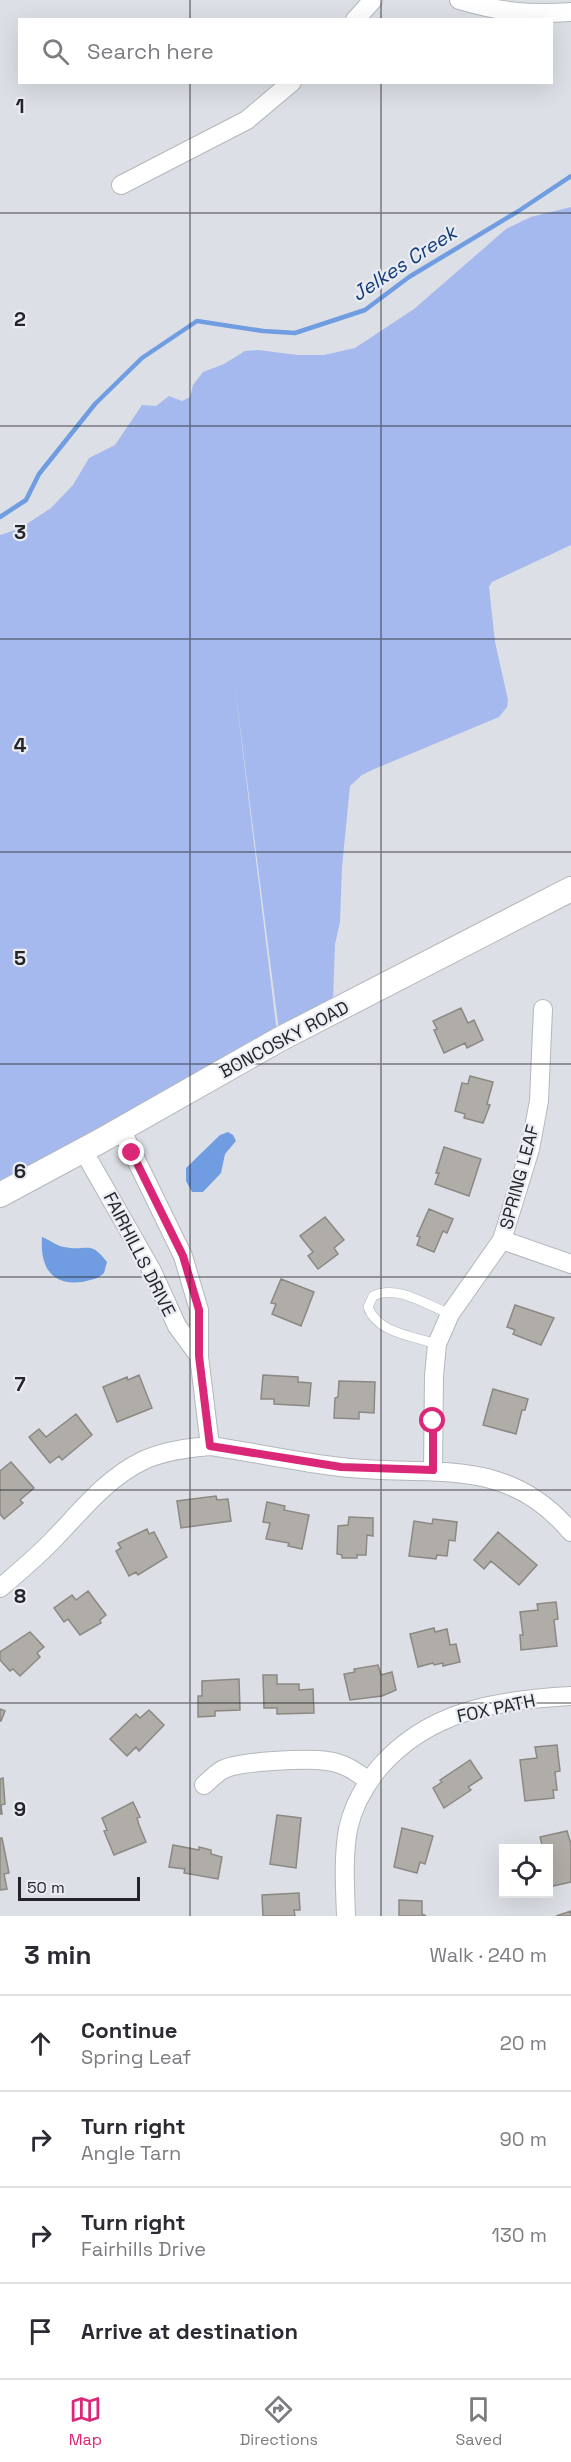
<!DOCTYPE html>
<meta charset="utf-8">
<style>
:root{--surface:#fff;--page:#f2f2f3;--text:#2b2b33;--muted:#7c7c81;--line:#e1e1e2;--accent:#db2777}
body{margin:0;font-family:"Space Grotesk",sans-serif;background:var(--page);color:var(--text)}
.controls{position:absolute;right:18px;bottom:18px;display:grid;overflow:hidden;border-radius:0px;box-shadow:0 6px 24px #0002}
.controls button{width:54px;height:54px;display:grid;place-items:center;padding:0;border:0;border-bottom:2px solid var(--line);background:var(--surface);color:var(--text);font:30px sans-serif}
.scale{position:absolute;left:18px;bottom:15px;width:122px;box-sizing:border-box;padding-left:6px;border:3px solid #242528;border-top:0;font-size:16px;line-height:21px;white-space:nowrap;color:#242528;-webkit-text-stroke:4px #e9ecf2;paint-order:stroke}
.stop{position:absolute;width:18px;height:18px;margin:-14px;border:4px solid #db2777;border-radius:50%;background:#fff}
.stop.end{background:#db2777;border-color:#fff;box-shadow:0 2px 6px #0008}
.list{margin:0;padding:0;list-style:none}
h2{display:flex;justify-content:space-between;align-items:center;height:78px;margin:0;padding:0 24px;font-size:26px}
h2 small{font-size:20px;font-weight:400;color:var(--muted)}
.list li{display:grid;grid-template-columns:39px 1fr auto;gap:18px;align-items:center;box-sizing:border-box;height:96px;padding:0 24px;border-top:2px solid var(--line)}
.list b{display:block;font-size:22px;white-space:nowrap}
.list p{margin:0;font-size:20px;white-space:nowrap;color:var(--muted)}
.list em{font-size:20px;font-style:normal;color:var(--muted)}
.icon{flex:none;width:33px;height:33px;fill:none;stroke:currentColor;stroke-width:2;stroke-linecap:round;stroke-linejoin:round}
.map{position:relative;flex:none;width:571px;height:1916px;overflow:hidden}
.search{position:absolute;background:var(--surface);box-shadow:0 6px 24px #0002;left:18px;right:18px;top:18px;height:66px;display:flex;align-items:center;gap:15px;box-sizing:border-box;padding:0 21px;border-radius:0px;color:var(--muted);font-size:22px}
.sheet{height:462px;background:var(--surface)}
nav{display:flex;justify-content:space-around;align-items:center;box-sizing:border-box;height:84px;border-top:2px solid var(--line);background:var(--surface);font-size:16px;color:var(--muted)}
nav a{display:grid;justify-items:center;gap:3px}
nav .on{color:var(--accent)}
.map>svg:first-child{display:block}
.green{fill:#a5b9ee}
.water{fill:#709de2}
.lines{fill:none;stroke-linecap:round;stroke-linejoin:round}
.stream{stroke:#709de2;stroke-width:4.5}
.building{fill:#b0aca7;stroke:#8c8883;stroke-width:1.5}
.service-casing{stroke:#b4b7bc;stroke-width:10}
.minor-casing{stroke:#b4b7bc;stroke-width:20}
.tertiary-casing{stroke:#b4b7bc;stroke-width:26}
.service{stroke:#fff;stroke-width:9}
.minor{stroke:#fff;stroke-width:18}
.tertiary{stroke:#fff;stroke-width:24}
.route{stroke:#db2777;stroke-width:8}
.grid{fill:none;stroke:#242528;stroke-width:1.5;stroke-opacity:0.55}
.labels{text-anchor:middle;dominant-baseline:central;stroke-width:4.5;stroke-linejoin:round;paint-order:stroke}
.street-label{font-size:18px;fill:#242528;stroke:#e9ecf2}
.water-label{font-size:20px;font-style:italic;fill:#113b78;stroke:#e9ecf2}
.grid-label{font-size:20px;text-anchor:middle;font-weight:bold;fill:#242528;stroke:#e9ecf2;stroke-width:4.5;stroke-linejoin:round;paint-order:stroke}
</style>
<div class="map">
<svg width="571" height="1916" viewBox="0 0 571 1916">
<rect width="100%" height="100%" fill="#dcdfe5"/>
<path class="green" d="M571,207V545L492,582L489,587L495,642L508,700L507,707L499,717L372,770L362,775L350,786L342,867L340,922L335,944L333,1002L279,1031L234,679L277,1033L0,1184V535L19,529L51,508L73,485L89,458L115,445L142,405L156,406L169,396L182,401L190,397L193,385L203,372L224,364L245,351L258,350L298,355H324L355,348L414,309L506,229L531,217Z"/>
<path class="water" d="M228,1132L233,1135L236,1141L225,1154L221,1173L203,1192H192L186,1181V1168L220,1135Z
M42,1237C50,1240 57,1246 64,1247C87,1252 90,1239 107,1262L104,1273C98,1279 91,1280 82,1282C50,1286 40,1265 42,1237Z"/>
<g class="lines">
<path class="stream" d="M0,517L26,500L39,474L95,404L142,358L197,321L263,331L295,333L365,310L409,277L517,212L571,176"/>
</g>
<path class="building" d="M461,1008L468,1023L474,1020L483,1040L467,1048L465,1043L444,1053L434,1030L437,1029L433,1021Z
M470,1076L493,1082L487,1104L490,1105L483,1123L464,1118L465,1114L455,1111L462,1083L468,1084Z
M444,1147L481,1159L469,1196L435,1184L439,1173H436Z
M429,1209L453,1219L447,1233L443,1231L434,1252L417,1245L420,1237L417,1236Z
M325,1217L344,1240L334,1248L338,1254L318,1269L308,1256L313,1252L300,1236Z
M281,1279L314,1292L301,1326L272,1314L276,1304L271,1303Z
M515,1305L554,1318L541,1345L513,1334L515,1330L507,1327Z
M139,1375L152,1408L117,1422L103,1387L127,1377L128,1380Z
M263,1375L298,1377V1382L311,1383L309,1406L274,1404V1399H261Z
M339,1381L375,1382L374,1413L359,1412V1419L334,1418L335,1398L338,1397Z
M493,1389L528,1399L525,1410H522L516,1434L483,1425Z
M76,1414L92,1435L62,1460L59,1456L50,1463L29,1437L39,1429L46,1437Z
M11,1462L34,1488L20,1500L23,1503L4,1519L0,1514V1471Z
M216,1496L217,1500L228,1499L231,1521L181,1528L177,1501Z
M267,1502L285,1506L284,1510L309,1515L302,1549L288,1546L289,1543L266,1539L270,1523L263,1522Z
M349,1517L373,1518V1536L367,1535L366,1555H357V1558H342V1555L337,1554L338,1526L348,1525Z
M433,1519L457,1522L455,1541L449,1540L447,1556L437,1555L436,1559L409,1556L414,1521L432,1524Z
M147,1529L149,1534L154,1532L167,1557L138,1575L136,1572L129,1576L116,1551L121,1548L118,1543Z
M498,1532L537,1565L519,1585L491,1561L484,1569L474,1560Z
M88,1591L106,1615L100,1620L101,1623L80,1635L68,1619L64,1622L54,1608L72,1595L76,1600Z
M556,1602L558,1619L554,1620L557,1646L521,1650L520,1635H523L520,1612L538,1610L537,1604Z
M434,1628L435,1632L447,1629L450,1645L456,1644L460,1662L443,1666V1663L434,1665L433,1663L418,1667L410,1634Z
M30,1632L44,1647L37,1653L40,1657L20,1676L13,1669L10,1671L0,1660V1652Z
M378,1665L381,1675L392,1672L396,1690L382,1696L350,1700L344,1674L355,1672L354,1669Z
M263,1675H277V1684H299V1690L313,1689L314,1713L277,1714V1708H264Z
M239,1679L240,1710L215,1711V1716L198,1717V1696H202V1681Z
M0,1709L5,1711L1,1721H0Z
M149,1710L164,1725L139,1751L136,1747L127,1756L110,1739L136,1714L140,1718Z
M557,1745L560,1771L555,1772L557,1790H553L554,1798L525,1801L520,1760L537,1758L535,1747Z
M470,1760L482,1778L468,1787L471,1790L444,1808L433,1788L442,1782L440,1780Z
M3,1778L5,1804L1,1805L2,1814H0V1779Z
M133,1802L140,1817L137,1818L139,1825L146,1842L114,1855L104,1831L107,1830L102,1818Z
M277,1815L301,1818L296,1868L270,1864Z
M402,1828L433,1836L425,1864L420,1862L417,1873L394,1867Z
M567,1831L571,1844V1882L553,1886L548,1870V1848H543L540,1837Z
M0,1838H2L9,1873L4,1874L7,1889L0,1890Z
M173,1845L199,1850V1847L211,1850V1854L222,1857L218,1879L184,1873L185,1869L169,1867Z
M299,1893L300,1910H294L295,1916H263L262,1895Z
M399,1900L422,1901V1914L426,1916H399Z
M571,1911V1916H556Z"/>
<g class="lines">
<g class="service-casing">
<path id="service" d="M437,1344C413,1336 377,1333 368,1307L373,1296C397,1284 427,1305 450,1314"/>
</g>
<g class="minor-casing">
<path id="minor" d="M459,0C499,12 530,15 571,12
M355,20L373,0
M121,185L247,120L292,82
M121,1129L183,1256L199,1310V1356L210,1446
M83,1150L152,1271L177,1326L199,1356
M502,1240L571,1264
M433,1470L434,1376L437,1344L450,1314L502,1240L530,1149L539,1101L543,1009
M0,1588C19,1572 38,1556 55,1538C82,1510 106,1479 142,1461C163,1451 187,1448 210,1446C253,1452 297,1462 341,1467C430,1478 505,1453 571,1532
M204,1785C210,1780 215,1774 222,1770C237,1761 308,1758 327,1761C344,1763 355,1771 369,1781
M346,1916C345,1887 343,1858 348,1829C353,1806 365,1785 379,1768C429,1710 498,1700 571,1696"/>
</g>
<g class="tertiary-casing">
<path id="tertiary" d="M0,1195L102,1140L280,1039L571,889"/>
</g>
<use href="#service" class="service"/>
<use href="#minor" class="minor"/>
<use href="#tertiary" class="tertiary"/>
</g>
<g class="lines">
<path class="route" d="M132,1153L183,1256L199,1310V1356L210,1446L341,1467L433,1470V1421"/>
</g>
<path class="grid" d="M190,0V20M381,0V20M190,82V1916M381,82V1916M0,213H571M0,426H571M0,639H571M0,852H571M0,1064H571M0,1277H571M0,1490H571M0,1703H571"/>
<g class="labels">
<g class="street-label">
<text transform="translate(284 1039) rotate(-28)">BONCOSKY ROAD</text>
<text transform="translate(519 1177) rotate(-75)">SPRING LEAF</text>
<text transform="translate(140 1254) rotate(63)">FAIRHILLS DRIVE</text>
<text transform="translate(496 1708) rotate(-12)">FOX PATH</text>
</g>
<g class="water-label">
<text transform="translate(404 263) rotate(-33)">Jelkes Creek</text>
</g>
</g>
<g class="grid-label">
<text x="20" y="113">1</text>
<text x="20" y="326">2</text>
<text x="20" y="539">3</text>
<text x="20" y="752">4</text>
<text x="20" y="965">5</text>
<text x="20" y="1178">6</text>
<text x="20" y="1391">7</text>
<text x="20" y="1603">8</text>
<text x="20" y="1816">9</text>
</g>
</svg>
<div class="controls">
<button><svg class="icon" aria-label="locate" viewBox="0 0 24 24"><circle cx="12" cy="12" r="6"/><path d="M12 2v4M12 18v4M2 12h4M18 12h4"/></svg></button>
</div>
<div class="scale">50 m</div>
<div class="stop" style="left:433px;top:1421px"></div>
<div class="stop end" style="left:132px;top:1153px"></div>
<div class="search"><svg class="icon" aria-label="search" viewBox="0 0 24 24"><circle cx="10" cy="10" r="6"/><path d="M15 15l6 6"/></svg>Search here</div>
</div>
<section class="sheet">
<h2>3 min<small>Walk · 240 m</small></h2>
<ul class="list">
<li><svg class="icon" aria-label="ahead" viewBox="0 0 24 24"><path d="M12 20V5M6 11l6-6 6 6"/></svg><div><b>Continue</b><p>Spring Leaf</p></div><em>20 m</em></li>
<li><svg class="icon" aria-label="right" viewBox="0 0 24 24"><path d="M7 20v-9h11M14 6l5 5-5 5"/></svg><div><b>Turn right</b><p>Angle Tarn</p></div><em>90 m</em></li>
<li><svg class="icon" aria-label="right" viewBox="0 0 24 24"><path d="M7 20v-9h11M14 6l5 5-5 5"/></svg><div><b>Turn right</b><p>Fairhills Drive</p></div><em>130 m</em></li>
<li><svg class="icon" aria-label="arrive" viewBox="0 0 24 24"><path d="M6 21V4h12l-3 4 3 4H6"/></svg><div><b>Arrive at destination</b></div></li>
</ul>
</section>
<nav>
<a class="on"><svg class="icon" aria-label="map" viewBox="0 0 24 24"><path d="M3 6l6-2 6 2 6-2v14l-6 2-6-2-6 2zM9 4v14M15 6v14"/></svg>Map</a>
<a><svg class="icon" aria-label="directions" viewBox="0 0 24 24"><path d="M12 3l9 9-9 9-9-9zM9 14v-3h6M13 9l2 2-2 2"/></svg>Directions</a>
<a><svg class="icon" aria-label="saved" viewBox="0 0 24 24"><path d="M7 4h10v16l-5-4-5 4z"/></svg>Saved</a>
</nav>
